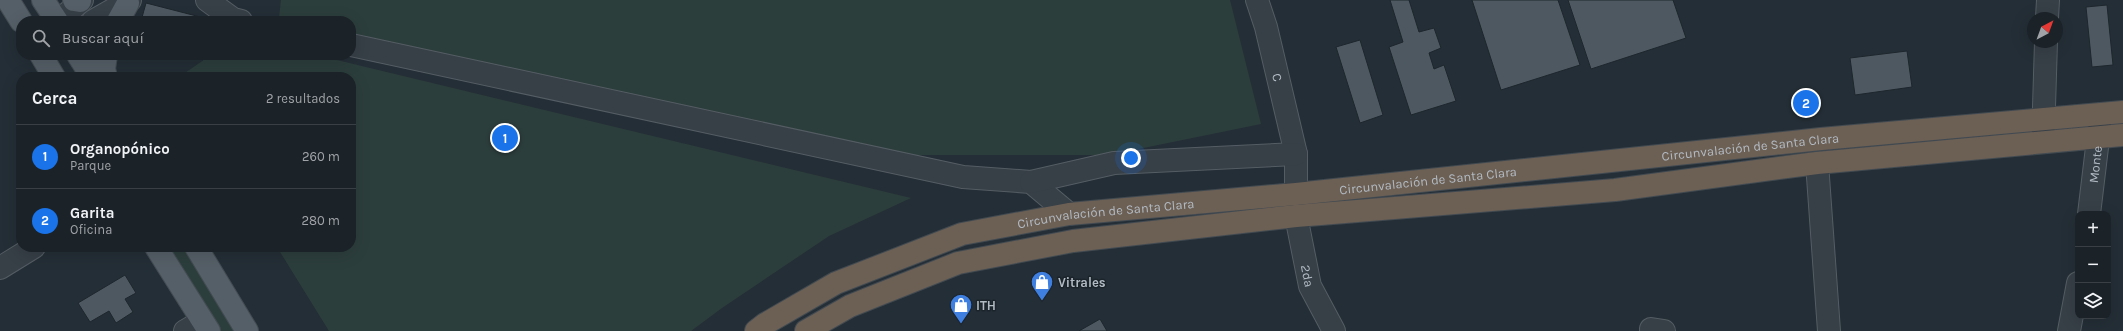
<!DOCTYPE html>
<html lang="es">
<meta charset="utf-8">
<style>
:root{--surface:#1b2228;--page:#242a30;--text:#f1f3f6;--muted:#a0a4a8;--line:#393f45;--accent:#1a73e8}
body{margin:0;font-family:Karla,sans-serif;background:var(--page);color:var(--text)}
.controls{position:absolute;right:12px;bottom:12px;display:grid;overflow:hidden;border-radius:8px;box-shadow:0 4px 16px #0002}
.controls button{width:36px;height:36px;display:grid;place-items:center;padding:0;border:0;border-bottom:1px solid var(--line);background:var(--surface);color:var(--text);font:20px sans-serif}
.compass{position:absolute;left:2027px;top:12px;width:36px;height:36px;border-radius:50%;background:var(--surface);box-shadow:0 4px 16px #0002;rotate:41deg}
.you{position:absolute;left:1131px;top:158px;width:14px;height:14px;margin:-10px;border:3px solid #fff;border-radius:50%;background:#1a73e8;box-shadow:0 0 0 6px #1a73e833}
.badge{display:grid;place-items:center;width:26px;height:26px;border-radius:50%;background:var(--accent);color:#fff;font-size:13px;font-weight:700}
.pin{position:absolute;translate:-50% -50%;border:2px solid #fff;box-shadow:0 1px 4px #0006}
.list{margin:0;padding:0;list-style:none}
h2{display:flex;justify-content:space-between;align-items:center;height:52px;margin:0;padding:0 16px;font-size:17px}
h2 small{font-size:13px;font-weight:400;color:var(--muted)}
.list li{display:grid;grid-template-columns:26px 1fr auto;gap:12px;align-items:center;box-sizing:border-box;height:64px;padding:0 16px;border-top:1px solid var(--line)}
.list b{display:block;font-size:15px;white-space:nowrap}
.list p{margin:0;font-size:13px;white-space:nowrap;color:var(--muted)}
.list em{font-size:13px;font-style:normal;color:var(--muted)}
.icon{flex:none;width:22px;height:22px;fill:none;stroke:currentColor;stroke-width:2;stroke-linecap:round;stroke-linejoin:round}
.map{position:relative;flex:none;width:2123px;height:331px;overflow:hidden}
.search{position:absolute;background:var(--surface);box-shadow:0 4px 16px #0002;left:16px;top:16px;width:340px;height:44px;display:flex;align-items:center;gap:10px;box-sizing:border-box;padding:0 14px;border-radius:16px;color:var(--muted);font-size:15px}
.panel{position:absolute;background:var(--surface);box-shadow:0 4px 16px #0002;left:16px;top:72px;width:340px;height:180px;border-radius:16px}
.map>svg:first-child{display:block}
.green{fill:#2c3e3c}
.building{fill:#4d5861;stroke:#1e262d}
.lines{fill:none;stroke-linecap:round;stroke-linejoin:round}
.minor-casing{stroke:#555d64;stroke-width:24}
.major-casing{stroke:#434b53;stroke-width:24}
.highway-casing{stroke:#424a51;stroke-width:24}
.minor{stroke:#373f47;stroke-width:22}
.major{stroke:#555f67;stroke-width:22}
.highway{stroke:#6c6055;stroke-width:22}
.labels{text-anchor:middle;dominant-baseline:central;stroke-width:3;stroke-linejoin:round;paint-order:stroke}
.street-label{font-size:13px;fill:#b2bac3;stroke:#1c242b}
.poi-label{font-size:13px;font-weight:bold;fill:#b2bac3;stroke:#1c242b;text-anchor:start}
</style>
<div class="map">
<svg width="2123" height="331" viewBox="0 0 2123 331">
<rect width="100%" height="100%" fill="#242e36"/>
<path class="green" d="M281,0H1230L1261,124L1109,155H906L351,33V21H295L279,18Z
M211,55H316L911,198L829,236L722,308L691,331H329L277,247H351V77H179Z
M169,247H186L237,331H220Z"/>
<path class="building" d="M1390,0H1409L1419,32L1434,28L1441,48L1429,53L1434,69L1444,65L1456,101L1411,115L1389,47L1403,42Z
M1472,0H1558L1580,65L1501,90Z
M1568,0H1673L1686,38L1591,69Z
M146,3L216,21H141Z
M2107,5L2113,65L2092,67L2086,7Z
M1360,40L1383,115L1360,123L1336,47Z
M1907,51L1912,87L1855,95L1850,58Z
M1811,88L1813,116L1802,117L1799,89Z
M125,275L136,293L125,299L133,312L116,323L109,311L90,322L78,303Z
M1100,319L1107,331H1079Z"/>
<g class="lines">
<g class="minor-casing">
<g id="minor">
<path d="M207,0L233,19L241,21"/>
<path id="s1" d="M1257,0L1266,27L1296,154V216L1310,286L1334,331"/>
<path d="M2047,18L2048,0"/>
<path d="M59,21L82,0"/>
<path d="M93,21L130,0"/>
<path d="M351,45L963,177L1031,182L1069,214"/>
<path d="M2043,139L2046,42"/>
<path d="M1817,163L1829,331"/>
<path d="M1031,182L1114,163L1296,154"/>
<path id="s2" d="M2089,214L2101,114"/>
<path d="M0,268L34,247"/>
<path d="M1651,329L1664,331"/>
<path d="M185,331L202,321"/>
<path d="M2069,331L2078,283"/>
</g>
</g>
<g class="major-casing">
<path id="major" d="M8,0L21,21
M43,0L57,21
M74,0L80,1
M118,21L128,3
M41,55L54,77
M78,55L92,77
M106,77L104,69L106,55
M156,247L209,331
M196,247L247,331"/>
</g>
<g class="highway-casing">
<g id="highway">
<path id="s3" d="M756,331L765,324L836,283L962,234L1069,214L1296,194L1821,139L2123,112"/>
<path d="M806,331L850,306L958,263L1073,241L1296,216L1615,190L1817,163L2123,135"/>
</g>
</g>
<use href="#minor" class="minor"/>
<use href="#major" class="major"/>
<use href="#highway" class="highway"/>
</g>
<defs>
<g id="shop-pin" transform="scale(1.15)"><path d="M0 17L-7.5 6A9.5 9.5 0 1 1 7.5 6Z" fill="#3f7fe0" stroke="#1c242b"/><path d="M-5-2.5h2.3a2.7 3.5 0 0 1 5.4 0H5L5.5 6h-11ZM-1.5-2.5h3a1.5 2.3 0 0 0-3 0Z" fill="#fff"/></g>
</defs>
<g fill-rule="evenodd">
<use href="#shop-pin" x="1042" y="282"/>
<use href="#shop-pin" x="961" y="305"/>
</g>
<g class="labels">
<g class="street-label">
<text stroke="none"><textPath href="#s1" startOffset="80">C</textPath></text>
<text stroke="none"><textPath href="#s3" startOffset="1022">Circunvalación de Santa Clara</textPath></text>
<text stroke="none"><textPath href="#s2" startOffset="50">Monte</textPath></text>
<text stroke="none"><textPath href="#s3" startOffset="698">Circunvalación de Santa Clara</textPath></text>
<text stroke="none"><textPath href="#s3" startOffset="374">Circunvalación de Santa Clara</textPath></text>
<text stroke="none"><textPath href="#s1" startOffset="282">2da</textPath></text>
</g>
<g class="poi-label">
<text x="1058" y="282">Vitrales</text>
<text x="976" y="305">ITH</text>
</g>
</g>
</svg>
<div class="controls">
<button>+</button>
<button>−</button>
<button><svg class="icon" aria-label="layers" viewBox="0 0 24 24"><path d="M12 4l9 5-9 5-9-5zM3 14l9 5 9-5"/></svg></button>
</div>
<svg class="compass" viewBox="-18 -18 36 36"><path d="M0-13l5 13h-10z" fill="#e53935"/><path d="M0 13l5-13h-10z" fill="#a0a4a8"/></svg>
<div class="you"></div>
<div class="pin badge" style="left:505px;top:138px">1</div>
<div class="pin badge" style="left:1806px;top:103px">2</div>
<div class="search"><svg class="icon" aria-label="search" viewBox="0 0 24 24"><circle cx="10" cy="10" r="6"/><path d="M15 15l6 6"/></svg>Buscar aquí</div>
<section class="panel">
<h2>Cerca<small>2 resultados</small></h2>
<ul class="list">
<li><span class="badge">1</span><div><b>Organopónico</b><p>Parque</p></div><em>260 m</em></li>
<li><span class="badge">2</span><div><b>Garita</b><p>Oficina</p></div><em>280 m</em></li>
</ul>
</section>
</div>
